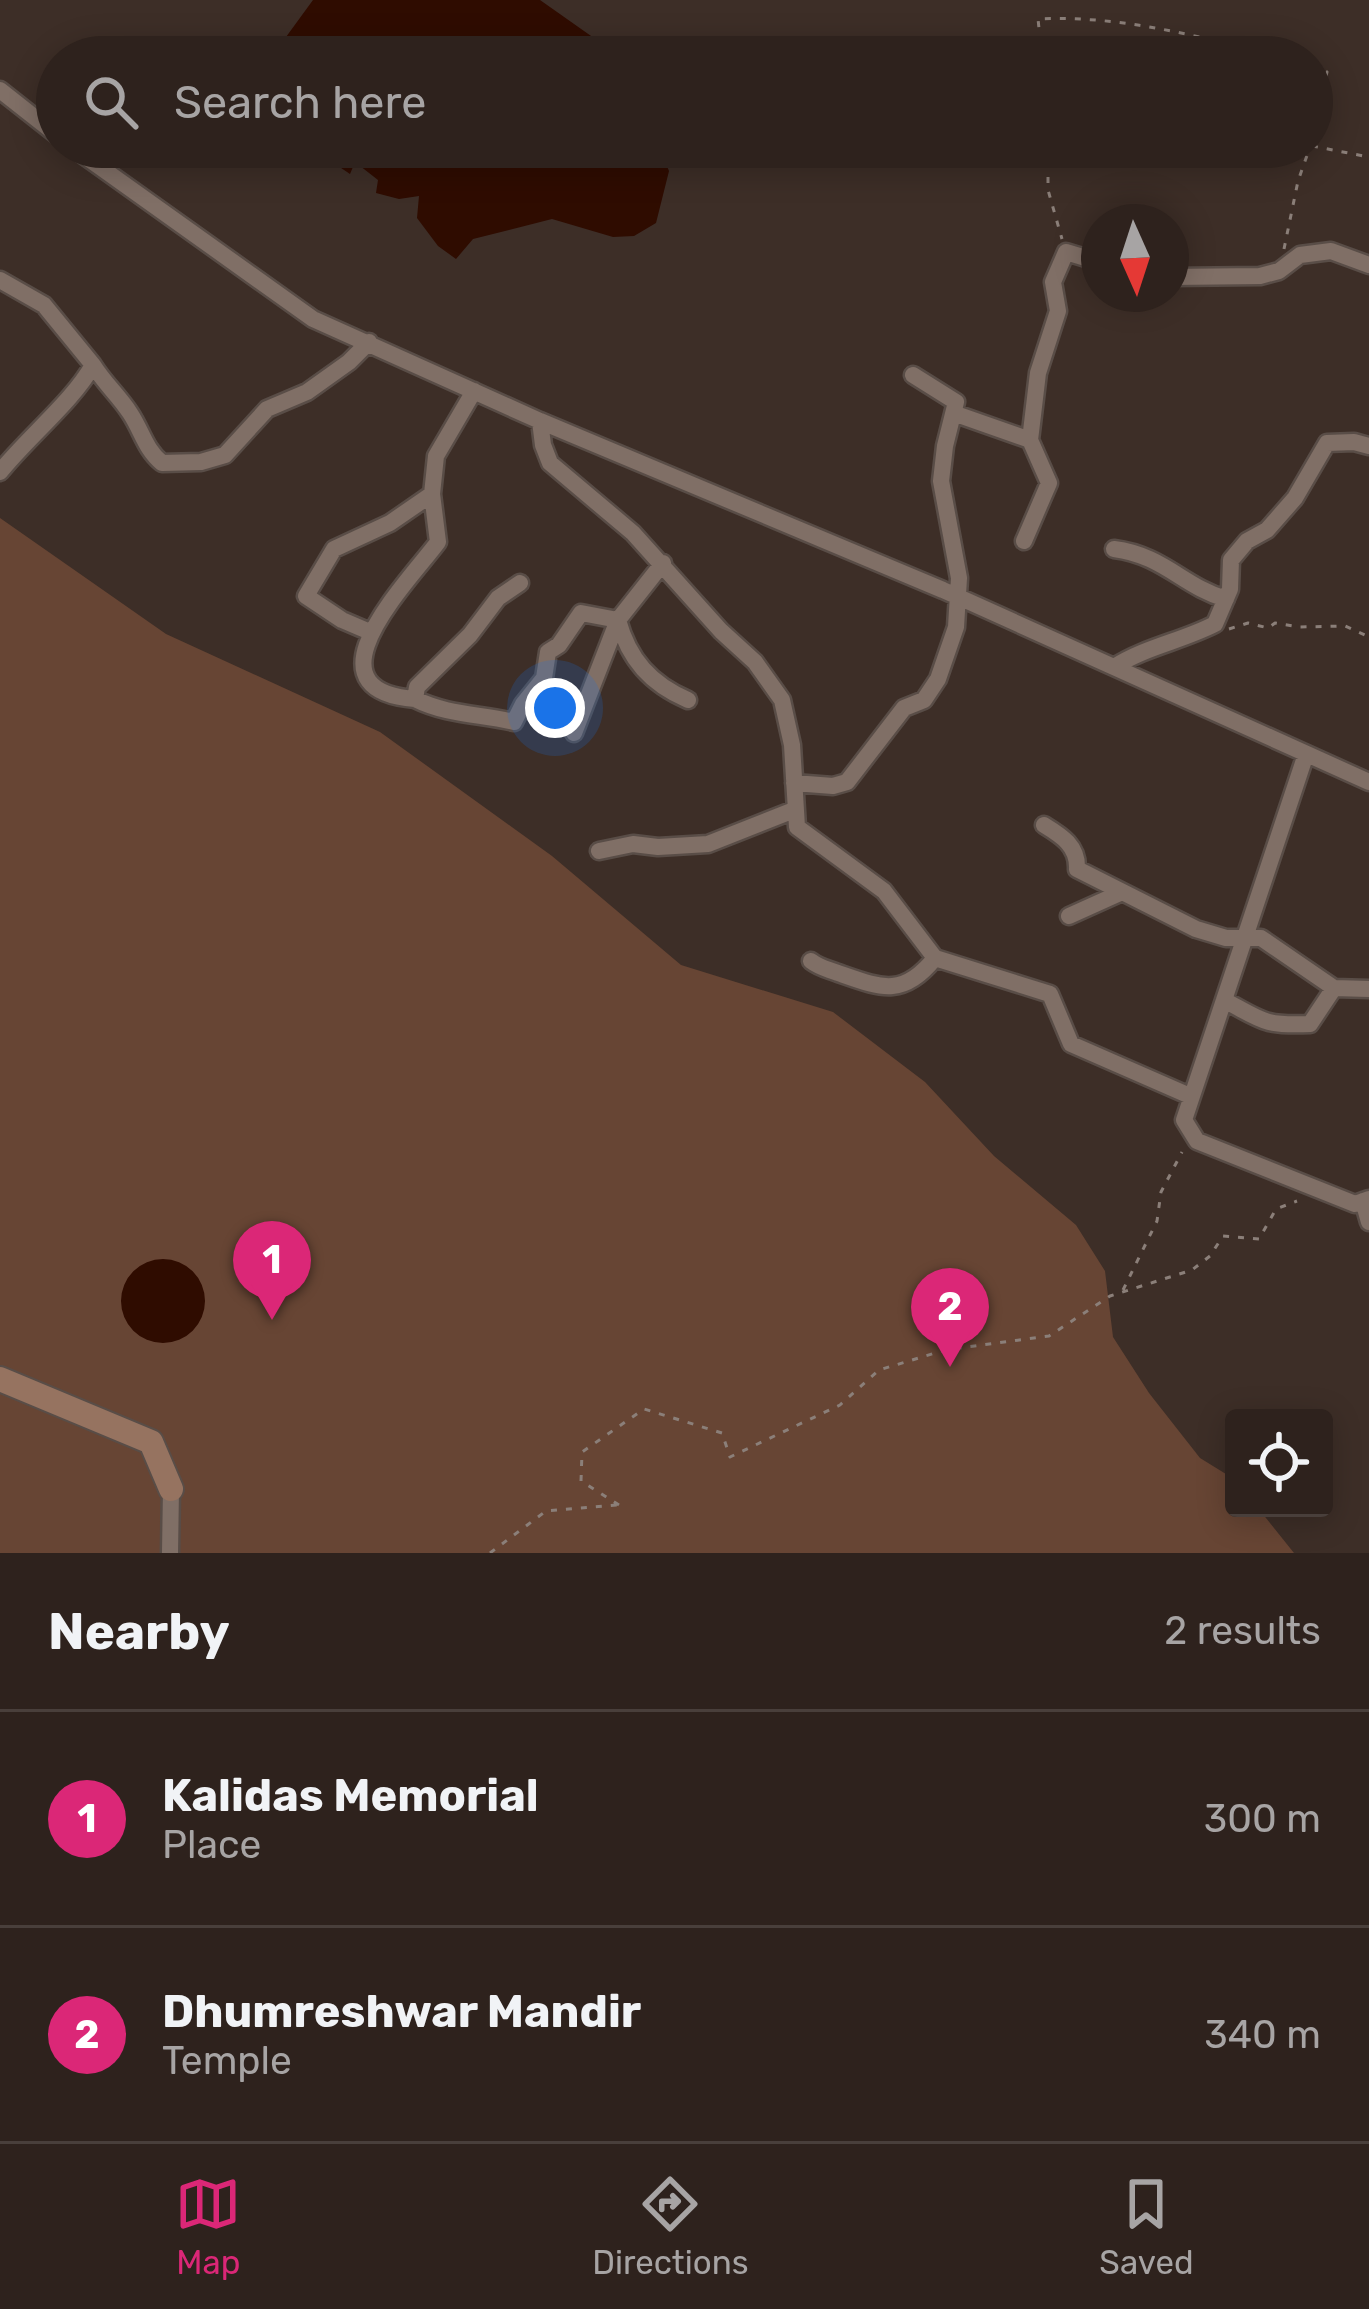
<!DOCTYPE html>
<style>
:root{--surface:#2e221d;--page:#3a2f2a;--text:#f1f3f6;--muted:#a7a4a4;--line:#493f3b;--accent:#db2777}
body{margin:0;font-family:Rubik,sans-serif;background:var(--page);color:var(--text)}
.controls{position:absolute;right:36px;bottom:36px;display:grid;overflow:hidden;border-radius:12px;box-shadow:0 6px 30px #0003}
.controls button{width:108px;height:108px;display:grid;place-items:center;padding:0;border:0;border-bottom:3px solid var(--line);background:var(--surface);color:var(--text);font:60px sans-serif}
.compass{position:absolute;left:1081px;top:204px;width:108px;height:108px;border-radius:50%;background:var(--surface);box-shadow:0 6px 30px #0003;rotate:177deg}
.you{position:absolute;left:555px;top:708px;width:42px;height:42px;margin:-30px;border:9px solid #fff;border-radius:50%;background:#1a73e8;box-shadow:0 0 0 18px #1a73e833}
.badge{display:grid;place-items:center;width:78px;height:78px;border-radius:50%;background:var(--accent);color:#fff;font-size:39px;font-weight:700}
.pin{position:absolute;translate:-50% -99px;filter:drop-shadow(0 3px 6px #0008)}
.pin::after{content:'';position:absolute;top:63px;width:42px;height:36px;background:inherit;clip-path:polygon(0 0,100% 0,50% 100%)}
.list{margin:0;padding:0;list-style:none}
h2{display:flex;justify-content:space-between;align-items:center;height:156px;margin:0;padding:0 48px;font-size:51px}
h2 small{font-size:39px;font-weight:400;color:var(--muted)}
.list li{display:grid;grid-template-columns:78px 1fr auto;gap:36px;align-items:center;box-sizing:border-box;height:216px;padding:0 48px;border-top:3px solid var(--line)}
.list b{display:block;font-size:45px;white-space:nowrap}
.list p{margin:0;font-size:39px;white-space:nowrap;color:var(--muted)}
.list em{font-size:39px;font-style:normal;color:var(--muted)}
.icon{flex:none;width:66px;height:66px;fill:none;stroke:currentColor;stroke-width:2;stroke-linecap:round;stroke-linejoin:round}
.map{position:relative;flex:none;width:1369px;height:1553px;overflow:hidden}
.search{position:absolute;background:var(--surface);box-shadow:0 6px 30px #0003;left:36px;right:36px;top:36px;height:132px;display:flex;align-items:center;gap:30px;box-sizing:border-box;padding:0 42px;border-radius:66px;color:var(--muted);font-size:45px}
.sheet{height:588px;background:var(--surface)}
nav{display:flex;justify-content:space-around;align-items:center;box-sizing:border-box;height:168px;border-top:3px solid var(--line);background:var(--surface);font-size:33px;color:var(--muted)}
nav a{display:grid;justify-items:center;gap:6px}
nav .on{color:var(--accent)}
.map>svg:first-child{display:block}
.green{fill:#674534}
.water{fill:#2f0c00}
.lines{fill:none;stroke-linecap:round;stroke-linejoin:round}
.street-casing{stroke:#594d47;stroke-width:21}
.secondary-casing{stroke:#594d47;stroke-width:28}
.path{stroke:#8b7f79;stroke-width:3;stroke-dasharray:6 9;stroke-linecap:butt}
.street{stroke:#806f66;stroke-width:16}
.secondary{stroke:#967360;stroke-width:24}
</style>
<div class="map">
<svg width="1369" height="1553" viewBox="0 0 1369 1553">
<rect width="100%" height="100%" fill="#3d2e27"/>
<path class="green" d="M0,518L166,634L380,732L552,856L681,965L833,1012L925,1082L994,1156L1076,1225L1105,1271L1113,1337L1149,1393L1200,1458L1234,1479V1508H1258L1294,1553H0Z"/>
<path class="water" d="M313,0H540L601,43L597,57H276L278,48Z
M310,147H659L669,171L656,223L634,236L613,237L552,219L473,239L456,259L438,246L417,218L419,196L399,199L376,193L378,180L355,162L350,174Z
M121 1301a42 42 0 1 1 84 0a42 42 0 1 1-84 0Z"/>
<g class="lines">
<g class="street-casing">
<path id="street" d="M0,90L57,135
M72,147L313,319L540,421L943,590L1369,782
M1171,277L1260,276L1279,271L1300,255L1331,251L1369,265
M0,280L44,305L93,365C73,401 28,437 0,472
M93,365C105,384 119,396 130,413C142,431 145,449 162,463L201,462L225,455L267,409L307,392L349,362L369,342
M956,414L1030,440L1049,483L1024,541
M540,421L543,445L550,463L633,533L721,631L755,662L782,700L792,745L797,827L884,891L935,958L1050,994L1071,1044L1190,1096
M1030,440L1038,373L1058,311L1053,282L1066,252L1099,262
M1114,549C1163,555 1184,587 1226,599
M520,583L498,598L470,635L417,687L415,699C447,715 480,714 514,722L523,704L544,678L548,652L559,645L581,613L618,620C629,660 651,684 688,700
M370,632L342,620L306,596L334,549L390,523L432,494
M1114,667C1145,647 1182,641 1215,624L1230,589L1231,560L1247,541L1267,530L1295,498L1327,443L1354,442L1369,446
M415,699C300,690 409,581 438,542L432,494L436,456L474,391
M574,733L618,620L663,563
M1306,754L1184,1120L1197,1141L1355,1204L1369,1199
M794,783L833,786L847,782L904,708L924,700L938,679L956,627L959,578L941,481L945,446L956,402L913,375
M1044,825C1062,836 1078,846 1077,869L1196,929L1226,938H1261L1334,988
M599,851L633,844L658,847L708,844L794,810
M1069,916L1120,893
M811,961C820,968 828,969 838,973C881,988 903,998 935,958
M1224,1000C1263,1021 1264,1026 1310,1024L1334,988L1369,989
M1363,1201L1369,1222
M170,1553L171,1489"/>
</g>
<g class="secondary-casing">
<path id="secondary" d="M0,1379L151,1442L171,1489"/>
</g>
<path class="path" d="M1042,57L1038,19C1122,15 1200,37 1281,57
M1312,66L1327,72L1312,136
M1312,146L1369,157
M1048,147V190L1062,239
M1284,249L1298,181L1310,147
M1229,629L1248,623L1268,628L1275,623L1300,627L1345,626L1369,637
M1123,1290L1157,1221L1161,1192L1182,1152
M619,1505L581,1481L582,1452L644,1409L722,1433L730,1457L840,1405L879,1370L945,1350L1049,1336L1110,1296L1192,1270L1210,1256L1223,1236L1259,1239L1276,1209L1297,1201
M490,1553L546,1511L618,1505"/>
<use href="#street" class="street"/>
<use href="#secondary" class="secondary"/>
</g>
</svg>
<div class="controls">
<button><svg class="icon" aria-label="locate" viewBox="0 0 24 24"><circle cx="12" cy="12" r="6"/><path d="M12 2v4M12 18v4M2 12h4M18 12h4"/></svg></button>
</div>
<svg class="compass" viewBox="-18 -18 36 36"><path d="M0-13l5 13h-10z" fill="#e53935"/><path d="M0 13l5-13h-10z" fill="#a7a4a4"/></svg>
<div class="you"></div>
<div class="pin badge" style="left:272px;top:1320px">1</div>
<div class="pin badge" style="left:950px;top:1367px">2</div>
<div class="search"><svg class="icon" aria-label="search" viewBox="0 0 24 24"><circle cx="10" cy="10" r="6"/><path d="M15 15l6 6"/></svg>Search here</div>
</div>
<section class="sheet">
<h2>Nearby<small>2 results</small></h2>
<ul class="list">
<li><span class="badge">1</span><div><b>Kalidas Memorial</b><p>Place</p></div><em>300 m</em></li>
<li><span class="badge">2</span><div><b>Dhumreshwar Mandir</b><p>Temple</p></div><em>340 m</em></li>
</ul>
</section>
<nav>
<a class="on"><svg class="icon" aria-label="map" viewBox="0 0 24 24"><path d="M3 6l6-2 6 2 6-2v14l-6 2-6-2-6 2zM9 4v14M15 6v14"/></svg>Map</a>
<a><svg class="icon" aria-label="directions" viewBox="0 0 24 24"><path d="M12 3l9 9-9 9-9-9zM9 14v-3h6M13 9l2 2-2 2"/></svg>Directions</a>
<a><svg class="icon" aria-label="saved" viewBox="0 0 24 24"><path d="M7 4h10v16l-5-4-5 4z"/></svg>Saved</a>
</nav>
